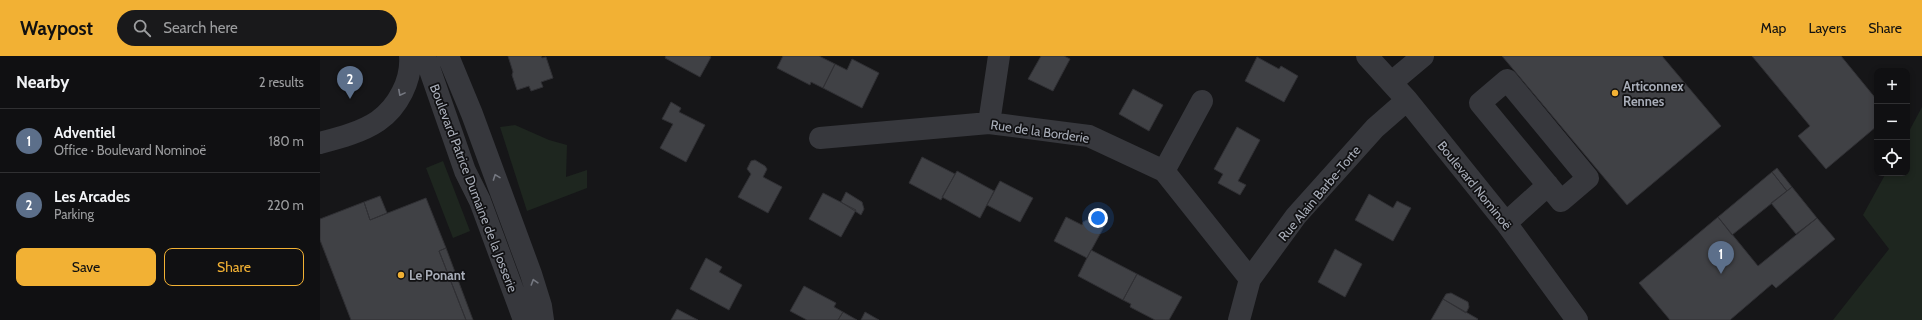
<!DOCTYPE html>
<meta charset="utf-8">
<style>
:root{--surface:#101012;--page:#19191b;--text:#f1f3f6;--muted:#9c9d9f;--line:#303032;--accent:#f2b134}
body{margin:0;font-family:Cabin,sans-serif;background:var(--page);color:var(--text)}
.controls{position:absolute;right:12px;top:12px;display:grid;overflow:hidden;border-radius:8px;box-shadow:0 2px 6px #0003}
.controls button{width:36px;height:36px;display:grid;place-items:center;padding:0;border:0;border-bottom:1px solid var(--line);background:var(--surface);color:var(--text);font:20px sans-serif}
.you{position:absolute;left:778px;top:162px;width:14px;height:14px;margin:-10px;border:3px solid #fff;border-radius:50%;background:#1a73e8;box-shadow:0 0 0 6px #1a73e833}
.badge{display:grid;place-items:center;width:26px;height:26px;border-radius:50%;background:var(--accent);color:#fff;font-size:13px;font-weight:700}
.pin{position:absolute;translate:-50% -33px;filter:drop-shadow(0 1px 2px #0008)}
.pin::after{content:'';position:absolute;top:21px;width:14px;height:12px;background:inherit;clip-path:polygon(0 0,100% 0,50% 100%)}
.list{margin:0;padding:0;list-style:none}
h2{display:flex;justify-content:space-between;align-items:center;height:52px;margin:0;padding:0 16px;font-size:17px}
h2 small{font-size:13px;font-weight:400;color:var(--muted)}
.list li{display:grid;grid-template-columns:26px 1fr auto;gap:12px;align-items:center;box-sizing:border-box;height:64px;padding:0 16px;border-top:1px solid var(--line)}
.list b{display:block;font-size:15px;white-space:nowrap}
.list p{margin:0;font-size:13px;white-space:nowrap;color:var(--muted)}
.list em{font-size:13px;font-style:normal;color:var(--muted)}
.actions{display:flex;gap:8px;padding:12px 16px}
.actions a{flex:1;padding:9px 0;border:1px solid var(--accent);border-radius:8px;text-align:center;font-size:14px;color:var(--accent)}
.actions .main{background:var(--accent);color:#111}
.icon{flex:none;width:22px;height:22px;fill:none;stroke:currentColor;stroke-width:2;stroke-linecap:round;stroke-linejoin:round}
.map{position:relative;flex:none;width:1602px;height:264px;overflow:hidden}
header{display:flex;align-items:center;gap:24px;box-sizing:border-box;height:56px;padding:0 20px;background:var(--accent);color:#111}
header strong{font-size:19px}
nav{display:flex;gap:22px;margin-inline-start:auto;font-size:14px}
.search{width:280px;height:36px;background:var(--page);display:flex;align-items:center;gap:10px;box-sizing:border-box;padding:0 14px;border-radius:22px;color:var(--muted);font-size:15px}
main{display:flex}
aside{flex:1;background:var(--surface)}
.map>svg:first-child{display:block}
.green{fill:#1e261f}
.building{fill:#404145;stroke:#303034}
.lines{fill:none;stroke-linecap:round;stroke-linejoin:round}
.minor{stroke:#37383d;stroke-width:22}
.oneway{stroke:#757881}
.poi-dot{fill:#f2b134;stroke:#111113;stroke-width:1.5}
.labels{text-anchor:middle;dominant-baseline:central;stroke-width:3.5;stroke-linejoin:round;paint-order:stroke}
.poi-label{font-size:13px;font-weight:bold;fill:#a8adb8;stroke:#111113;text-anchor:start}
.street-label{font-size:13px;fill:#a8adb8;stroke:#111113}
</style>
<header>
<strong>Waypost</strong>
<div class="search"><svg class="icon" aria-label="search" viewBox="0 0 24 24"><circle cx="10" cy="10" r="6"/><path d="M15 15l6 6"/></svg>Search here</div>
<nav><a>Map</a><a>Layers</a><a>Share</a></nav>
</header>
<main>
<aside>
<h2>Nearby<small>2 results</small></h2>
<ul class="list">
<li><span class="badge" style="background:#5c6f8a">1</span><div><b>Adventiel</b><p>Office · Boulevard Nominoë</p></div><em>180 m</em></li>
<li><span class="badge" style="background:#5c6f8a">2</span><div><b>Les Arcades</b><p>Parking</p></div><em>220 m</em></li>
</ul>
<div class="actions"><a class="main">Save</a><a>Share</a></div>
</aside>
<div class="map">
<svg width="1602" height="264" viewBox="0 0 1602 264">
<rect width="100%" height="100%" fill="#161618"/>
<path class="green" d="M1602,51V264H1513L1569,193L1543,159L1566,117H1587V79Z
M195,69L229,84L247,89L246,121L267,114V132L207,155L180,71Z
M123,105L150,175L133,182L106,112Z"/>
<path class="building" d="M188,0H221L222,2L226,1L233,22L221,26L223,31L211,35L209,30L197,34L192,19L193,16Z
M346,0H389L391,1L380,21L345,2Z
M463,0H499L515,8L503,32L491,26L490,29L457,12Z
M721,0H744L750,3L733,35L708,23Z
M1182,0H1342L1401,70L1307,149Z
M1432,0H1521L1557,44V70L1506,113L1478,80L1490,70Z
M937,1L959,13L961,10L978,20L964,46L925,25Z
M532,3L559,17L542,52L503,32L515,8L527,14Z
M813,33L843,49L829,75L799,58Z
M351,46L361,52L359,56L385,69L366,106L340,92L353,68L342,63Z
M917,71L940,84L918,125L926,129L920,139L898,127L903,118L894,113Z
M602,101L635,118L621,144L589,127Z
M435,104L445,110L447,113L443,121L462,131L448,157L418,141L431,118L427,113L431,105Z
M1457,112L1472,131L1467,135L1452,116Z
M637,115L674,135L660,162L622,141Z
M1452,116L1467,135L1412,179L1398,161Z
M680,125L713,142L700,166L667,149Z
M1472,131L1497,162L1476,178L1451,147Z
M526,136L542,146L544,153L541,159L521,146Z
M503,137L536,154L521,181L489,163Z
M1049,138L1073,152L1077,145L1091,152L1073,185L1035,164Z
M60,140L67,157L50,164L44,146Z
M106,142L126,192L119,195L146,264H31L0,184V163L44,146L50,164Z
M746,161L762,169L763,166L771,162L785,169L767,202L734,185Z
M1398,161L1438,210L1497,162L1515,183L1456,232L1452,228L1410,264H1350L1319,227Z
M126,192L153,264H146L119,195Z
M1015,193L1042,208L1025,241L998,226Z
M771,194L817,218L803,244L758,220Z
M386,202L402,211L399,216L422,229L409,254L370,233Z
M817,218L862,241L849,264H835L810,251L811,248L803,244Z
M484,230L516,247L514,251L523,256L518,264H487L470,255Z
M1131,237L1148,246L1149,251L1146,257L1123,243L1126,238Z
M1123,243L1158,263L1157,264H1111Z
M357,253L378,264H351Z
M523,256L537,264H518Z
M545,256L559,264H541Z"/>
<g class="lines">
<path class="minor" d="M105,0L145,115L160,145L204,264
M128,0L152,58L211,218L221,250L223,264
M1047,0L1087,44L1186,167L1257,264
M1187,24L1268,122L1241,145L1160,47Z
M1072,26L1103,0
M669,67L679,0
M500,82L669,67L769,80L844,115L930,223
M0,87C19,82 42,76 58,65C78,51 92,24 90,0
M844,115L882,45
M1186,167L1228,129
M919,264L930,223L976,160L1055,72L1087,44"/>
</g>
<defs><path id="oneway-chevron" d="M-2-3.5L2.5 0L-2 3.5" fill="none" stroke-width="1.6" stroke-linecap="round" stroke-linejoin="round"/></defs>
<g class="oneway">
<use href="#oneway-chevron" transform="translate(81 37) rotate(118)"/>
<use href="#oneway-chevron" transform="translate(176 121) rotate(-110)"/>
<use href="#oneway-chevron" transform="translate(214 226) rotate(-107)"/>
</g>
<g class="poi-dot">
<circle cx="1295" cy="37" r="4"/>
<circle cx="81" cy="219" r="4"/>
</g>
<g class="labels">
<g class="poi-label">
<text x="1303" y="30">Articonnex<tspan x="1303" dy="15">Rennes</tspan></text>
<text x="89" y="219">Le Ponant</text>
</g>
<g class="street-label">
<text transform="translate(720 75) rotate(8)">Rue de la Borderie</text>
<text transform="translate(1155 129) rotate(51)">Boulevard Nominoë</text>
<text transform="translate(154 132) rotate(69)">Boulevard Patrice Dumaine de la Josserie</text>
<text transform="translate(999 137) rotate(-50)">Rue Alain Barbe-Torte</text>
</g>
</g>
</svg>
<div class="controls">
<button>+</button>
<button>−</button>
<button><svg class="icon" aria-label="locate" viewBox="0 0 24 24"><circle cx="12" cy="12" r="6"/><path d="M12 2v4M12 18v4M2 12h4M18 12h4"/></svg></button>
</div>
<div class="you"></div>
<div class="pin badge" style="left:1401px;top:218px;background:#5c6f8a">1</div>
<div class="pin badge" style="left:30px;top:43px;background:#5c6f8a">2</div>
</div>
</main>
